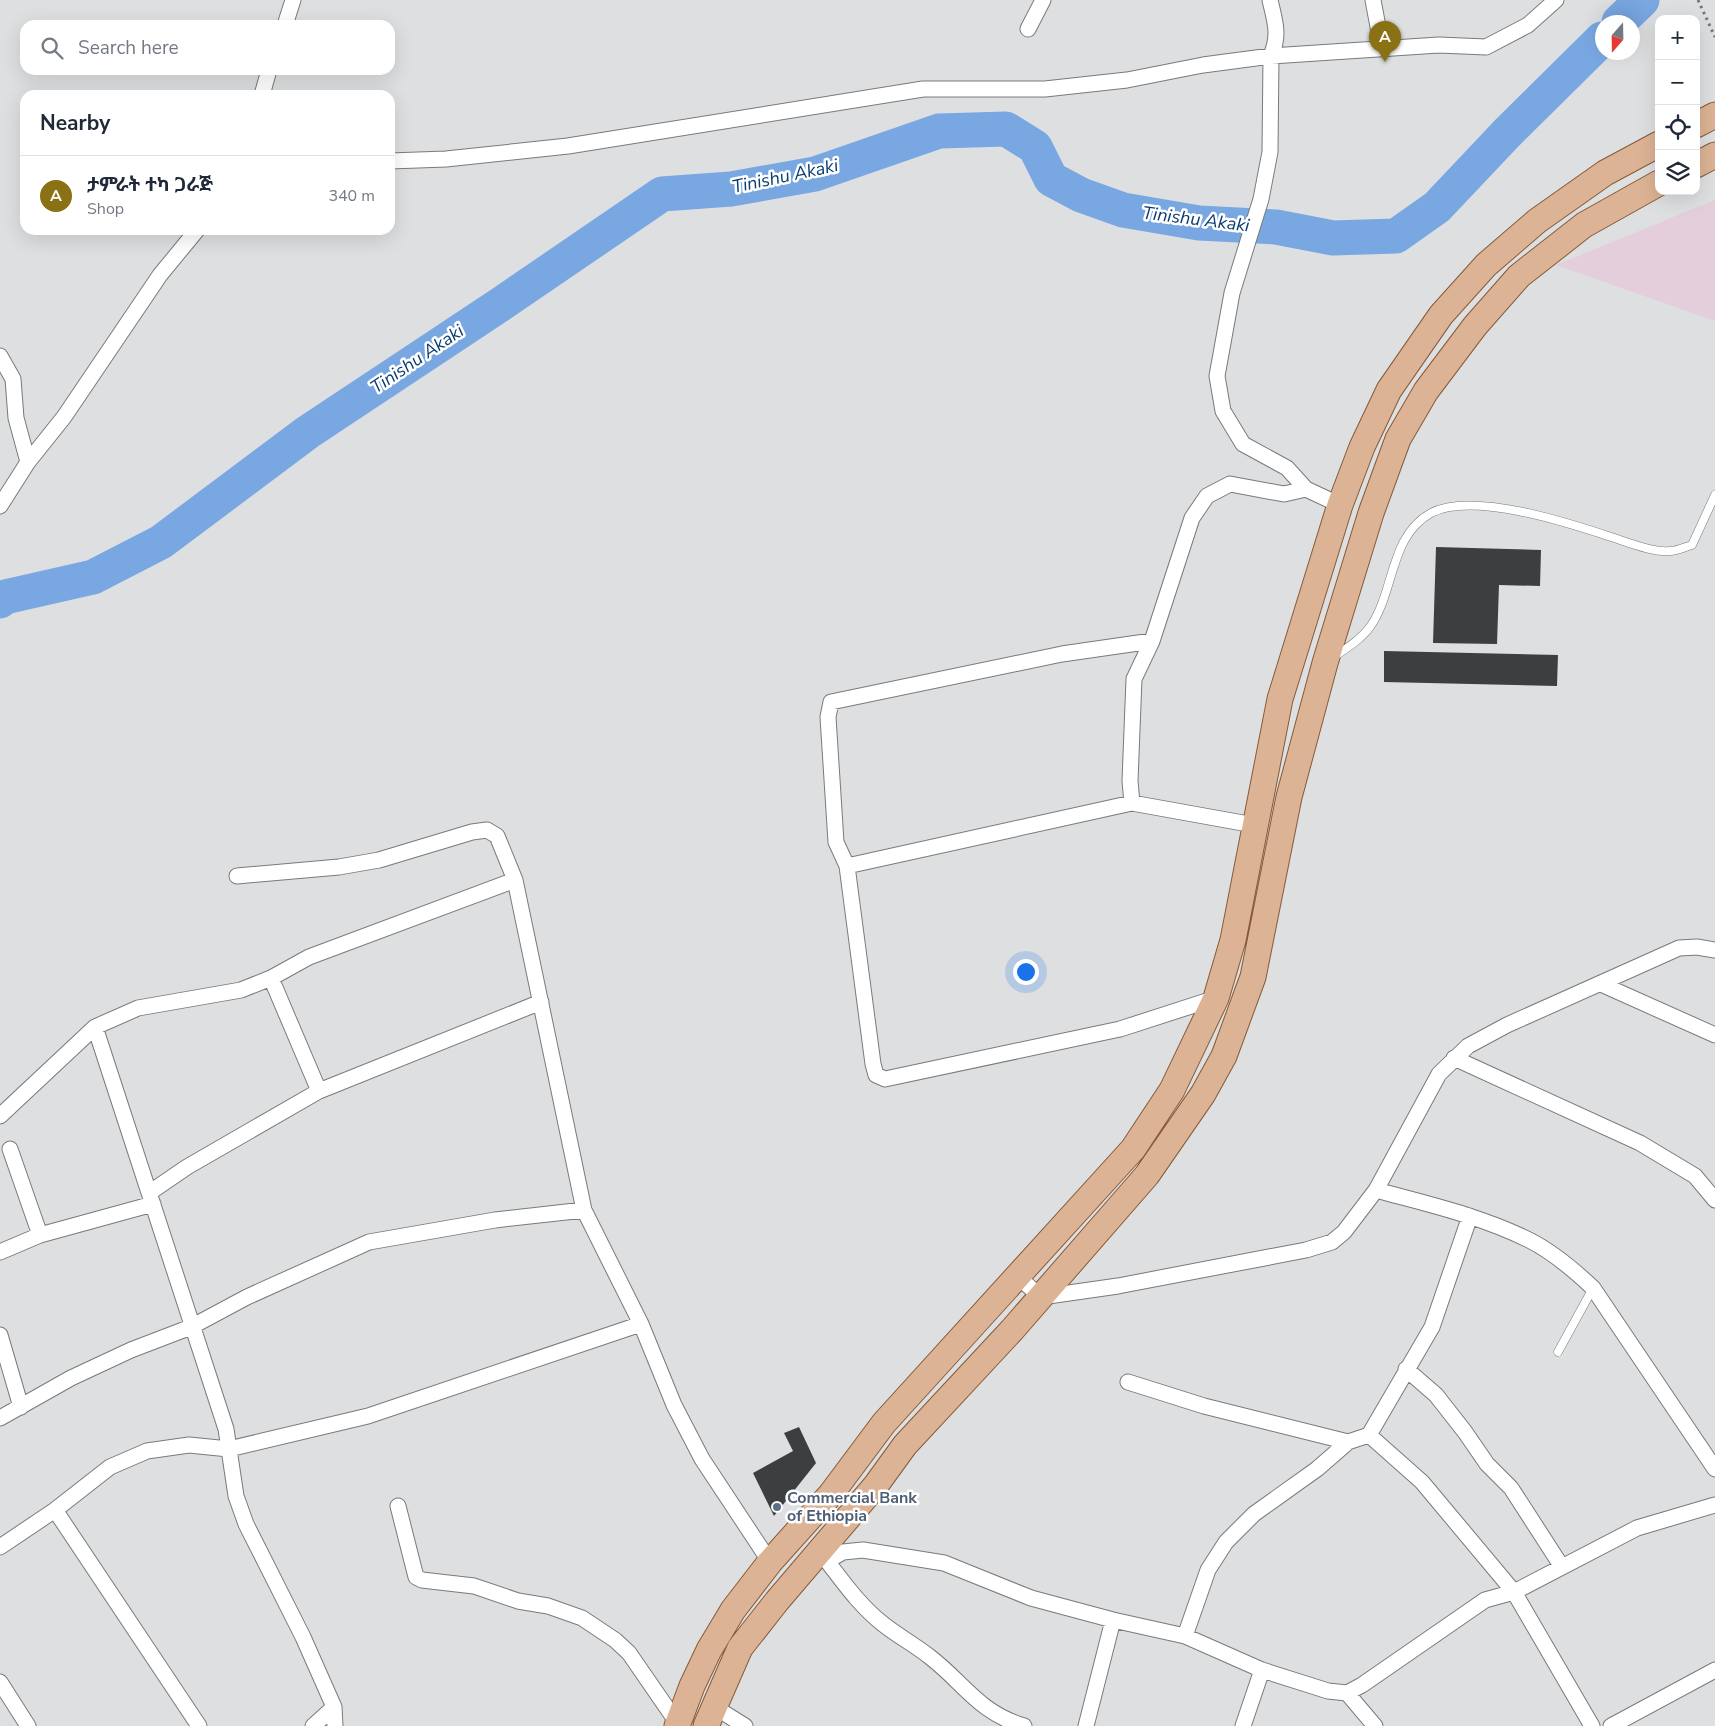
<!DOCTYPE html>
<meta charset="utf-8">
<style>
:root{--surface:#fff;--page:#f2f2f3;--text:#1f2937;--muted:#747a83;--line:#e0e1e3;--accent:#8a7114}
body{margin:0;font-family:"Nunito Sans","Noto Sans Ethiopic",sans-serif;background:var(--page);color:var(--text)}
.controls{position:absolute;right:15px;top:15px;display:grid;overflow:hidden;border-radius:10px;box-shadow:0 5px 20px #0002}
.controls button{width:45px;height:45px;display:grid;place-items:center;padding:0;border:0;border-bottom:1px solid var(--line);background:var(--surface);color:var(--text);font:25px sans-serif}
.compass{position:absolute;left:1595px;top:15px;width:45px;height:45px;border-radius:50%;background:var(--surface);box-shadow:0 5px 20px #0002;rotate:200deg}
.you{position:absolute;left:1025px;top:971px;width:18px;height:18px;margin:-12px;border:4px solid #fff;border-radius:50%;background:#1a73e8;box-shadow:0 0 0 8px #1a73e833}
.badge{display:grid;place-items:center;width:32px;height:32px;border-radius:50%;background:var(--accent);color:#fff;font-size:16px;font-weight:700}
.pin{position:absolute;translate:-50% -41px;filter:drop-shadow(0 1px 2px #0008)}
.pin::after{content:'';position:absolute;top:26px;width:18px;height:15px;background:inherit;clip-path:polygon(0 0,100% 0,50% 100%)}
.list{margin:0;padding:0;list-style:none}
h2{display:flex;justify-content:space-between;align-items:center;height:65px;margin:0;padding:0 20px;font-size:21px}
h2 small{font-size:16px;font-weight:400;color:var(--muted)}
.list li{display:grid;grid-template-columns:32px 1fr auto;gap:15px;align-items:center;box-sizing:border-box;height:80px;padding:0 20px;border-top:1px solid var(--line)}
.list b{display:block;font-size:19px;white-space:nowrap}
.list p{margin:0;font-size:16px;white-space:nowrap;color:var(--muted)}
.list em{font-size:16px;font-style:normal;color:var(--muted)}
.icon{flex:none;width:28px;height:28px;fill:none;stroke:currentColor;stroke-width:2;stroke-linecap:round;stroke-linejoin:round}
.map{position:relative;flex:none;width:1715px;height:1726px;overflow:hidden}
.search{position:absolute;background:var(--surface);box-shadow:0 5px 20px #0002;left:20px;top:20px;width:375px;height:55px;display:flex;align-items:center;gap:12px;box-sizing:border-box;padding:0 18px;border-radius:15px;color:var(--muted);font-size:19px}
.panel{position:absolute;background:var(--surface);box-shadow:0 5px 20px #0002;left:20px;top:90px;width:375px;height:145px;border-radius:15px}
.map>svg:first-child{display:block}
.commercial{fill:#e4cedb}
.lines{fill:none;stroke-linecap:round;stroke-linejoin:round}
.river{stroke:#78a7e2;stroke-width:35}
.building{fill:#3c3e3f}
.service-casing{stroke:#787a7b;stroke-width:9}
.minor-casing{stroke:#787a7b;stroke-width:17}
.primary-casing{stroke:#855a38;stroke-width:27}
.path{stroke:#777879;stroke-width:3;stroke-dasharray:2.5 4;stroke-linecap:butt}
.service{stroke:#fff;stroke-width:8}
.minor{stroke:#fff;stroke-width:15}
.primary{stroke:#dcb394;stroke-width:25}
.service-dot{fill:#5c6f8a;stroke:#fff;stroke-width:2}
.labels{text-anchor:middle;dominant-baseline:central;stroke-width:5;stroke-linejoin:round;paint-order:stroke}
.service-label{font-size:16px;font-weight:bold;fill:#4e5e75;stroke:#fff;text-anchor:start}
.water-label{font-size:18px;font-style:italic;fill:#0a3c70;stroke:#fff}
</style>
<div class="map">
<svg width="1715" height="1726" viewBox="0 0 1715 1726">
<rect width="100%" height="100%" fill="#dedfe1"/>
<path class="commercial" d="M1715,200V321L1556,265Z"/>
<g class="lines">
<path class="river" d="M1619,22L1642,0
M0,601L5,597L93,577L161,542L308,432L501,304L662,194L731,189L815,174L939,131L1006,129L1035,147L1051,179L1081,195L1123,210L1199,223L1276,227L1333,238L1396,236L1437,207L1507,133L1602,39"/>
</g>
<path class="building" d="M1436,547L1541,550L1540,586L1499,585L1497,644L1433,643Z
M1384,651L1558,655L1557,686L1384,682Z
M799,1427L816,1463L774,1516L753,1473L793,1451L784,1433Z"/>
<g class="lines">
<g class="service-casing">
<path id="service" d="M1335,656C1347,648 1361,639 1370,627C1395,592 1389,536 1431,513C1472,491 1569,523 1611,537C1627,542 1654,553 1670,551C1677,551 1685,547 1692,545L1715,495
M1558,1352L1593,1288"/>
</g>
<g class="minor-casing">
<path id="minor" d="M1270,0C1275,22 1280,34 1271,56L1270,152L1261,199L1232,293L1217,376L1223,411L1243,444L1287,468L1306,489L1340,505
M1373,0L1382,48
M285,25L293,0
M1028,29L1043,0
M262,95L269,70
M390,161L446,159L568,146L923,89H1045L1127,80L1203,65L1271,56L1439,45L1486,47L1528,25L1556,0
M0,356L13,379L16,418L28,462
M0,506L28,462L64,417L160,275L197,230
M1152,641L1062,654L831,702L828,717L836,842L847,866L873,1064L876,1075L885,1079L1120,1029L1216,998
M1132,803L1130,781L1134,679L1152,641L1192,518L1207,496L1230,484L1284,494L1306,489
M847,866L1132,803L1254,825
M237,876L339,867L379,860L472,832L487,830L497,836L515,880L584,1210L641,1324L674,1405L702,1459L770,1562
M271,978L319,1091
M1601,984L1715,1035
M95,1027L226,1429L236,1496L246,1524L303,1637L334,1707L313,1726
M1454,1058L1640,1143L1695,1176L1715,1200
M0,1116L95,1027L138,1008L241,990L271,978L309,957L515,880
M10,1149L40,1235
M1376,1190C1427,1204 1481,1216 1529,1240C1553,1252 1574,1270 1593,1288L1715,1469
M149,1193L187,1167L319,1091L541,1002
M0,1252L40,1235L153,1204
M1017,1276L1041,1297L1118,1286L1306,1250L1332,1242L1344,1232L1376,1190L1439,1074L1468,1046L1507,1025L1679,948L1697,947L1715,950
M0,1335L21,1407
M1406,1369L1436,1395L1465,1432L1487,1464L1511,1488L1562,1567
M1128,1382L1204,1406L1348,1442L1369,1435L1432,1327L1470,1216
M0,1418L71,1378L131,1350L191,1327L247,1297L369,1242L495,1220L584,1210
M1369,1435L1422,1482L1514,1592L1592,1726
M398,1506L416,1577L422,1580L474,1586L518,1601L548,1606L582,1618L615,1640L629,1653L678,1724
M0,1547L55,1510
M818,1554L827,1561L843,1552L863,1550L944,1563L1031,1598L1113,1620L1185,1636L1262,1670L1328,1691L1347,1693L1362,1685L1485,1600L1514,1592L1637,1528L1715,1505
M827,1561C844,1583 860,1606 883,1624C898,1636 915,1645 930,1657C965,1684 978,1712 1024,1726
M1185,1636L1208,1570L1226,1542L1254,1514L1317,1469L1348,1442
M0,1682L28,1726
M1347,1693L1375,1726
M713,1706L745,1726
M334,1707L335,1726
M199,1726L55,1510L110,1467L147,1451L189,1445L229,1449L368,1416L641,1324
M1086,1726L1113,1620
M1243,1726L1262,1670
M1611,1726L1715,1670"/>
</g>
<g class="primary-casing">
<path id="primary" d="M1696,125L1715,115
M1696,165L1715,155
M677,1726L692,1686L709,1650L733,1610L770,1562L831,1494L884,1423L1133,1149L1172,1090L1216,998L1233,940L1280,699L1340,505L1362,447L1389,390L1441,315L1486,265L1537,221L1605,173L1659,144
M706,1726L740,1648L777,1601L876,1485L905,1445L1012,1330L1147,1175L1203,1094L1224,1056L1253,977L1289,797L1325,663L1371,513L1398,439L1426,391L1475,326L1519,276L1584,225L1659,183"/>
</g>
<path class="path" d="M1698,0L1715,37"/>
<use href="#service" class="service"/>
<use href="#minor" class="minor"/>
<use href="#primary" class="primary"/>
</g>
<circle class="service-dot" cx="777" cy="1507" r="5"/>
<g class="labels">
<g class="service-label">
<text x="787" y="1498">Commercial Bank<tspan x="787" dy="18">of Ethiopia</tspan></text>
</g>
<g class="water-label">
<text transform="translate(785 176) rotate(-12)">Tinishu Akaki</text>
<text transform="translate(1196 219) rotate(7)">Tinishu Akaki</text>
<text transform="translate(417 359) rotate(-34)">Tinishu Akaki</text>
</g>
</g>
</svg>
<div class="controls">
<button>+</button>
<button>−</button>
<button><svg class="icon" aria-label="locate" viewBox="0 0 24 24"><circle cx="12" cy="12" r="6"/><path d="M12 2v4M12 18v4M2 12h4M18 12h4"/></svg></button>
<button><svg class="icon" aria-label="layers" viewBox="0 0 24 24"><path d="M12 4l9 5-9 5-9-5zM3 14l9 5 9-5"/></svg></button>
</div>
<svg class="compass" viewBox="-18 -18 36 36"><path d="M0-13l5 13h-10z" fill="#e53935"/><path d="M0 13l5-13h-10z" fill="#747a83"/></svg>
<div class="you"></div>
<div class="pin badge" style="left:1385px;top:62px">A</div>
<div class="search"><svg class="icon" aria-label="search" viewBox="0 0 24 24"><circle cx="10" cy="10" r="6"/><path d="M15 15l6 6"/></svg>Search here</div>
<section class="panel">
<h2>Nearby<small></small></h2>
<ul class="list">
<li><span class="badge">A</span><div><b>ታምራት ተካ ጋራጅ</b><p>Shop</p></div><em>340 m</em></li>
</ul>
</section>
</div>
